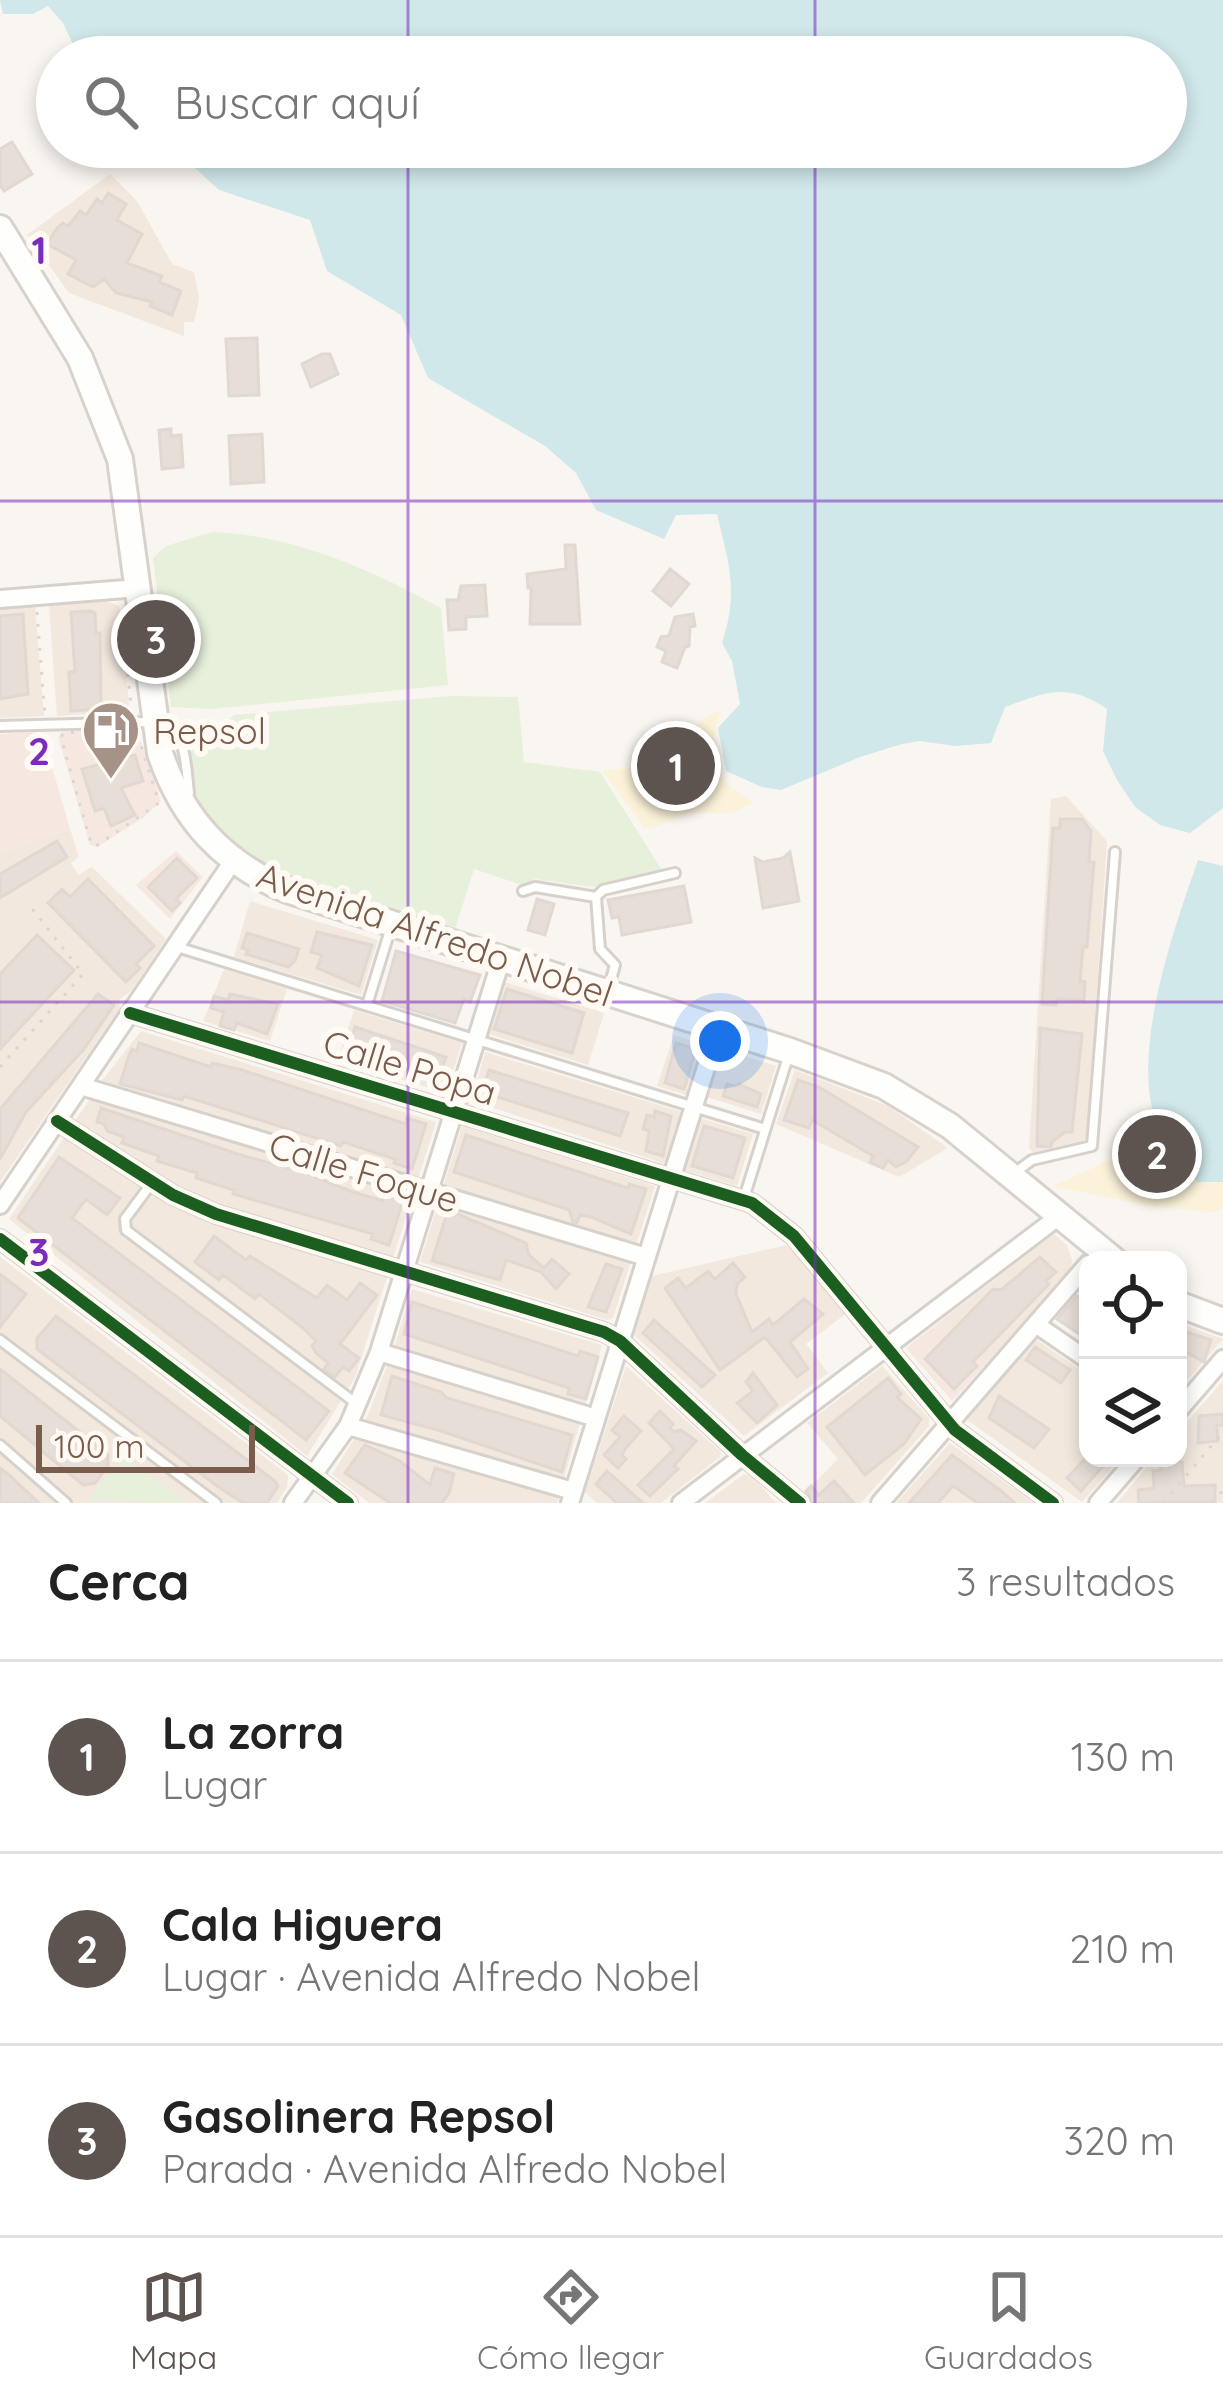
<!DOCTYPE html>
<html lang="es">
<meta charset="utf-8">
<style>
:root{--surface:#fff;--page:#f2f2f2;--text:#222;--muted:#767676;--line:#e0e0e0;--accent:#5d544f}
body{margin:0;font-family:Quicksand,sans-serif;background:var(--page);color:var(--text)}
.controls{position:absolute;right:36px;bottom:36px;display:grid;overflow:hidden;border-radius:24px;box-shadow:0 6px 18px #0003}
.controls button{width:108px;height:108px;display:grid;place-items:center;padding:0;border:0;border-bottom:3px solid var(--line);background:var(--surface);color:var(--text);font:60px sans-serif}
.scale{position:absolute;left:36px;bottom:30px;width:219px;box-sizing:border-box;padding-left:12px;border:6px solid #7a5c4d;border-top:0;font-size:33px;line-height:42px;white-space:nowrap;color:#7a5c4d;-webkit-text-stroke:9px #fffaf3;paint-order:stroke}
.you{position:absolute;left:720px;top:1041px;width:42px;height:42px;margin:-30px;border:9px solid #fff;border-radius:50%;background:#1a73e8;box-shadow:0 0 0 18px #1a73e833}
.badge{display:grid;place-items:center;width:78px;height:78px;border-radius:50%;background:var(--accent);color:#fff;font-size:39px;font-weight:700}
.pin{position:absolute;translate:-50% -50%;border:6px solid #fff;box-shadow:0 3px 12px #0006}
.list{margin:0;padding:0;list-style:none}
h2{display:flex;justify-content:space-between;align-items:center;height:156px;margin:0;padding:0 48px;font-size:51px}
h2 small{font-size:39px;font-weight:400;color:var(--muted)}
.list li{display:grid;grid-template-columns:78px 1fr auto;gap:36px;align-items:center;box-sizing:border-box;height:192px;padding:0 48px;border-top:3px solid var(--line)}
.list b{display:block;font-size:45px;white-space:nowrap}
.list p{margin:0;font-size:39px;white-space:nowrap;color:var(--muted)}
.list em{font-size:39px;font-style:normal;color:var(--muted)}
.icon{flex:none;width:66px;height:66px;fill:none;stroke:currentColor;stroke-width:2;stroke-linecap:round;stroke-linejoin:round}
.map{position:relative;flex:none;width:1223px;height:1503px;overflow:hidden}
.search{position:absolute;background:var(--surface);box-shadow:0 6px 18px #0003;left:36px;right:36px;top:36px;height:132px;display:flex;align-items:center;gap:30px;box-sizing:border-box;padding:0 42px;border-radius:66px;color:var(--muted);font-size:45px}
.sheet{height:732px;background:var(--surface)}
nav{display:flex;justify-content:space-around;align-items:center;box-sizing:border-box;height:168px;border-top:3px solid var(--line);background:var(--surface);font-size:33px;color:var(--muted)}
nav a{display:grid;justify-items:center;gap:6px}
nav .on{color:var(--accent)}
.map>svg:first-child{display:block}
.residential{fill:#f2e8de}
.commercial{fill:#f6e8e1}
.green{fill:#e7f0db}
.sand{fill:#fbf2d9}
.water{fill:#d0e8ea}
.building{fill:#e6ded7;stroke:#e2d8d2;stroke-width:3}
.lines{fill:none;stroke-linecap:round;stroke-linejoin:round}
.lane-casing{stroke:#d7d1cb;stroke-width:14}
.street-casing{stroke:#d7d1cb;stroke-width:22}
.secondary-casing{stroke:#d9d2cb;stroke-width:30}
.path{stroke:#dcd5d0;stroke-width:3;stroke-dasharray:3 9;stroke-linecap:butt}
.lane{stroke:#fefefd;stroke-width:8}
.street{stroke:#fefefd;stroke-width:16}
.secondary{stroke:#fefefd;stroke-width:24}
.cycleway-casing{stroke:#fffaf3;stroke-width:20}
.cycleway{stroke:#1b5e20;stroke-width:12}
.grid{fill:none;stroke:#7b2cbf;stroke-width:3;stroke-opacity:0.55}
.labels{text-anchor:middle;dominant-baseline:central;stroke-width:12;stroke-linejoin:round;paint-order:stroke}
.poi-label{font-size:36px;fill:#7a5c4d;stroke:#fffaf3;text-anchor:start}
.street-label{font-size:36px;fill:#7a5c4d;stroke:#fffaf3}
.grid-label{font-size:39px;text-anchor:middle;font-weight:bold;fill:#7b2cbf;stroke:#fffaf3;stroke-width:12;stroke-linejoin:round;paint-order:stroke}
</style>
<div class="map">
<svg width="1223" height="1503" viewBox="0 0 1223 1503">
<rect width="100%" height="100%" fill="#f9f5f0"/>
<path class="residential" d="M110,174L137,201L172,264L194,272L199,299L194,322H184V336L69,293L27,235Z
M106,601L119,606L129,704L123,712L57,716L49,605Z
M35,606L44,716L0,718V608Z
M1066,796L1107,841L1087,1140L1033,1152L1029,1149L1051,799Z
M70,829L79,857L71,863L78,875L92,867L166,939L132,990L119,1000L120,1008L0,1182V853Z
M250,901L378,940L361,995L234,957Z
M224,969L287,989L270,1041L203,1021Z
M504,982L604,1013L588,1065L488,1034Z
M354,1010L462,1043L446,1092L337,1062Z
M141,1031L436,1122L355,1378L307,1456L9,1219L104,1078Z
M674,1035L705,1045L689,1096L657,1086Z
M722,1049L776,1066L761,1114L707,1097Z
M485,1052L682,1112L666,1164L472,1101Z
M795,1070L888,1106L948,1148L899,1177L776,1124Z
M700,1118L753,1134L737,1186L684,1170Z
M462,1126L655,1186L613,1318L608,1320L420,1262Z
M1054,1234L1067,1245L1072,1260L1069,1273L984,1366L942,1320Z
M787,1245L847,1313L806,1344L828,1373L744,1436L634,1335L652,1276Z
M0,1257L288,1475L287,1487L277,1503H0Z
M412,1289L602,1345L557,1503H369L332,1474L365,1422L394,1348Z
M1178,1323L1223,1339L1178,1391Z
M1036,1339L1088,1375V1458H1121L1082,1502L966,1419Z
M626,1366L721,1452L720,1457L661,1503H597L585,1492Z
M882,1366L929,1418V1426L861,1503H811L802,1495L838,1459L807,1423Z
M1223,1381V1503H1117L1154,1458H1178V1432Z
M950,1443L1034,1503H896Z
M744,1474L753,1477L776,1503H705Z"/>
<path class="commercial" d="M112,729L141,742L161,801L143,818L97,847L90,845L58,737L62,732Z
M42,732L70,829L0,853V734Z
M176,851L203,877L170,919L136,885Z
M942,1320L984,1366L952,1401L906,1348Z"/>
<path class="green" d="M212,532C294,535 370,569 441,608L448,685L212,709L171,707L153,558L166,546Z
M451,696L518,697L524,762L600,772L662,870L594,887L535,879L522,885L474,869L454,932C373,906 248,884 200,808C191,794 192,769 190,753L200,741L226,732V722L234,715Z
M131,1448L135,1452L130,1460L184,1500L182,1503L87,1500Z"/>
<path class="sand" d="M720,711C708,759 708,776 753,802C726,819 722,811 694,813C677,814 662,827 645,829L602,770C628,770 655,764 675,747C691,733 698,718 720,711Z
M1182,1094L1223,1177V1208L1213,1212L1150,1206L1053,1186L1141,1146L1152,1133L1147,1109Z"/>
<path class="water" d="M0,0H1223V808L1190,833L1160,825L1135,807L1117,780L1103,751L1107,709C1067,682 1047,692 1005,707L991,743L955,746L920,741L902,744L860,757L781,790L762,787L726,771L718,728L740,704L732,661L722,643C739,591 729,565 717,514L676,515L664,539L596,510L576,473L545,446L428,378L401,315L327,271L310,220L219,190L172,147H1166V57H79L63,23L48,6L33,14H3Z
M1198,860L1223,866V1182H1197C1185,1165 1167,1148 1159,1129C1127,1059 1174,929 1198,860Z"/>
<path class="building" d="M12,142L32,174L4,191L0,185V149Z
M108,193L126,204L117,220L142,234L127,263L162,276L159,282L181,291L172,315L150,306L152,302L116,293L104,279L93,287L68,274L76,260L47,244L57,228L63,223L68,226L80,211L86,215L97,199L102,203Z
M257,338L259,395L229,396L226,339Z
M322,354H330L338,374L311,387L302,364Z
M171,429V436L181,435L183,467L162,469L159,430Z
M262,434L264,482L231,484L229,436Z
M565,545H575L580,624H530L531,588H528L527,574L566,569Z
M670,569L689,584L671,606L653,591Z
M485,585L487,616L466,617V629L449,630L447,600H458L461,586Z
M90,611L95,613L96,633H100L101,709L71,711L69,672H75L71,612Z
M23,614L28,694L0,699V616Z
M693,614L695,626L690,627L689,646L685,647L677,668L662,662L666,651L657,647L661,637L669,636L675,617Z
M135,755L143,781L121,788L135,815L111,826L104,808L95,811L82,769Z
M1060,819H1082L1091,831L1089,862H1094L1087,947H1083L1080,981L1085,982L1084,1000L1057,999L1056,1005L1042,1004L1053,828H1060Z
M57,841L67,857L0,898V874Z
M790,852L799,901L763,908L755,858L763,862L783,858Z
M177,858L197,878L176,899L180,903L172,911L148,887Z
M88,879L154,946L136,964L140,968L126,982L48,903L62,889L70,897Z
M684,886L691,922L622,935L619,917L612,918L608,900Z
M537,899L554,904L545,935L528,930Z
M317,932L372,945L359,986L317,968L322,955L311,952Z
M247,933L299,949L295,961L288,967L246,954L248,950L242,948Z
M37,935L74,970L0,1049V974Z
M396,951L480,975L470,1002L464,999L455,1023L382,1001Z
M507,989L584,1013L572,1053L494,1029Z
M98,994L114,1005L84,1049L26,1112L0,1159V1109Z
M230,994L278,1004L267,1034L237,1023L234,1030L220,1026L224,1012L211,1008L214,996L228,1000Z
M355,1027L446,1057L439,1079L348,1049Z
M1040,1028L1082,1034L1072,1132H1065L1052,1142L1051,1147L1037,1146Z
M139,1043L211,1067L212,1063L242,1070L406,1124L407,1118L426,1124L412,1169L394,1163L395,1159L343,1142L341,1146L184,1096L182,1100L120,1084L129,1055L132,1049L137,1051Z
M676,1043L696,1049L684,1089L665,1083Z
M489,1070L628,1113L620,1136L482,1092Z
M798,1080L819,1087L918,1147L907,1161L896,1167L888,1160L883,1168L870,1162L873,1156L812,1120L809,1128L784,1120Z
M727,1084L738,1087L739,1084L761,1094L757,1107L723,1096Z
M101,1108L244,1156L292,1169L294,1164L300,1166L301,1171L350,1191L383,1201L384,1195L403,1201L389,1245L371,1239L373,1234L233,1194L234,1190L196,1178L197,1173L157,1161L159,1156L122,1143L124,1137L107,1131L104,1124L97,1122Z
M655,1111L671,1116L663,1156L646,1151L649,1131L643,1129L647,1115L654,1117Z
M704,1126L745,1138L733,1178L692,1166Z
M466,1135L628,1188L629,1184L646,1189L631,1234L591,1217L580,1215L577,1223L573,1222L569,1210L454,1172Z
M59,1157L120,1198L107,1215L86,1199L72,1218L329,1411L306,1440L18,1218Z
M448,1210L526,1243L529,1255L544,1268L552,1259L569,1274L556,1289L541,1272L506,1260L500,1280L432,1261Z
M214,1236L246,1260L250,1256L317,1298L327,1285L347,1300L360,1283L377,1295L340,1344L359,1358L349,1371L343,1367L335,1377L324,1369L328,1363L316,1353L312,1346L316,1341L303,1328L259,1294L255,1299L223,1275L219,1280L195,1262Z
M1040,1257L1056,1272L1046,1281L1049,1284L973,1362L977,1366L954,1389L925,1359L993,1289L1001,1290Z
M733,1263L745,1277L737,1284L736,1294L752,1332L769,1319L773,1325L804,1299L823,1314L790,1342L808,1369L797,1377L765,1337L720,1370L665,1288L678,1278L686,1288L708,1271L715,1279Z
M606,1264L622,1269L606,1312L588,1307Z
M0,1274L26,1294L0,1327Z
M1077,1296L1086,1301L1082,1308L1088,1313V1340L1057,1319Z
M412,1302L578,1356L580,1351L598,1357L586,1399L568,1394L569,1388L404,1334Z
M56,1316L275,1481L278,1486L267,1503H243L217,1486L37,1349V1338Z
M654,1320L715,1375L702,1387L643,1333Z
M1187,1332L1211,1340L1204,1362L1182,1350Z
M1035,1347L1070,1370L1061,1383L1026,1360Z
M0,1369L108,1454V1466L95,1483L83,1485L0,1416Z
M753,1373L777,1405L757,1423L737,1403L753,1391L746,1382Z
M392,1376L441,1392L447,1398L572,1435L562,1472L438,1430L381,1415Z
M888,1378L901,1394L897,1397L921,1419L904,1444L865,1475L827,1427Z
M999,1396L1049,1429L1034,1448L989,1418Z
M660,1411L673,1424L670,1427L674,1432L681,1430L696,1441L674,1466L678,1469L650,1496L638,1485L674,1449L649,1423Z
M1223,1414V1425L1217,1426L1218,1441L1198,1443L1199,1416Z
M624,1416L641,1431L625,1449L622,1455L626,1459L618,1468L604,1455L620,1437L612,1430Z
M365,1445L400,1461L430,1485L435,1468L454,1474L449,1493L442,1503H390L345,1473Z
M952,1455L1000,1490L1015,1503H978L953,1486L938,1503H909Z
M1086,1458H1110L1081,1491L1067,1478Z
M1177,1461L1182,1462L1184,1486L1215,1485V1502L1139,1503L1138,1490L1154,1488L1153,1471L1161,1470L1160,1462Z
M0,1468L9,1475L39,1503H0Z
M607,1471L643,1503H617L596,1484Z
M834,1481L854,1503H813L806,1491L811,1486L819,1495Z"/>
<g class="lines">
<g class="lane-casing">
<path id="lane" d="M163,722C187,734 186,768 189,793
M0,726L148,722
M523,891L535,887L596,897
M177,947L765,1129
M608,990L615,965L600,949L596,897L603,890L675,873
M367,1005L391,927
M1017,1171L1032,1160L1092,1146L1115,852
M151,1184L125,1219L126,1230L357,1404
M744,1198L788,1057
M0,1340L216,1503
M0,1445L66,1503"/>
</g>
<g class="street-casing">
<path id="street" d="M0,599L138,588
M130,1013L752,1203L794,1236L955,1430L1053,1503
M81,1086L646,1257
M57,1121L173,1195L216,1214L604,1332L620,1341L742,1455L800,1503
M0,1205L233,861
M0,1239L348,1503
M1037,1325L1088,1360
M379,1352L596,1418
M1178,1411L1223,1359
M348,1426L573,1491
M293,1503L348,1426L379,1352L501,960
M570,1503L718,1029
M681,1503L1058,1217
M880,1503L1088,1264
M1098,1503L1137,1458"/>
</g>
<g class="secondary-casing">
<path id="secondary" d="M0,228L80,358L120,459L160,753C182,819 223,863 287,890L790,1051L884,1086L950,1126L1114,1260
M1178,1304L1223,1321"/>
</g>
<path class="path" d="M37,612L45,716
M125,650L131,705L126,710
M111,730L140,742L159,803L96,846L91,843L61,738L63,733Z
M0,1067L83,974L30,906
M1163,1503L1223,1432
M1212,1503L1223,1490"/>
<use href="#lane" class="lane"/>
<use href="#street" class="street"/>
<use href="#secondary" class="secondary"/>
<g class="cycleway-casing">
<path id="cycleway" d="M130,1013L752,1203L794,1236L955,1430L1053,1503
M57,1121L173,1195L216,1214L604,1332L620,1341L742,1455L800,1503
M0,1239L348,1503"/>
</g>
<use href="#cycleway" class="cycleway"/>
</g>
<path class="grid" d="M408,0V57M815,0V57M408,147V1503M815,147V1503M0,501H1223M0,1002H1223"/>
<defs>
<g id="fuel-pin" transform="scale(3)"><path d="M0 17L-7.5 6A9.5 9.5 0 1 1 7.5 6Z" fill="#a69286" stroke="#fffaf3"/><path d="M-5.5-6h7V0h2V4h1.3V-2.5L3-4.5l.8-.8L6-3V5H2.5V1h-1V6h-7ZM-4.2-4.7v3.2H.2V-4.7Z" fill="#fff"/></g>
</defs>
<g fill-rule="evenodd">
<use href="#fuel-pin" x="111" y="730"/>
</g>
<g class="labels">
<g class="poi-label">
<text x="153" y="730">Repsol</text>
</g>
<g class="street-label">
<text transform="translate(435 934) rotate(19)">Avenida Alfredo Nobel</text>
<text transform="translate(410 1067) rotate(17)">Calle Popa</text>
<text transform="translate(364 1172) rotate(17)">Calle Foque</text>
</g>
</g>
<g class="grid-label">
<text x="39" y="264">1</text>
<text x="39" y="765">2</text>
<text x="39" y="1266">3</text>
</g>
</svg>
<div class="controls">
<button><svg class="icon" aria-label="locate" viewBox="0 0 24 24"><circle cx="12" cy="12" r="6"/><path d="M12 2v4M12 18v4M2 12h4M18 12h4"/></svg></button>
<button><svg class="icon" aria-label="layers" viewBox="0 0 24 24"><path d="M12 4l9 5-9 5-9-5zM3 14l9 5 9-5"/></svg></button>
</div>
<div class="scale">100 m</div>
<div class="you"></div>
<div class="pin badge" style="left:676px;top:766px">1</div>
<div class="pin badge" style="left:1157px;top:1154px">2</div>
<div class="pin badge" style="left:156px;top:639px">3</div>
<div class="search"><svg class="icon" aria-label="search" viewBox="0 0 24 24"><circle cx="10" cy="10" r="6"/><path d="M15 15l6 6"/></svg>Buscar aquí</div>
</div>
<section class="sheet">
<h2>Cerca<small>3 resultados</small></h2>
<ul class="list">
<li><span class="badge">1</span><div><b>La zorra</b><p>Lugar</p></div><em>130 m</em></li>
<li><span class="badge">2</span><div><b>Cala Higuera</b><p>Lugar · Avenida Alfredo Nobel</p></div><em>210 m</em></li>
<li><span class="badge">3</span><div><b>Gasolinera Repsol</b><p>Parada · Avenida Alfredo Nobel</p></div><em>320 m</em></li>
</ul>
</section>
<nav>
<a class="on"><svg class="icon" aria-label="map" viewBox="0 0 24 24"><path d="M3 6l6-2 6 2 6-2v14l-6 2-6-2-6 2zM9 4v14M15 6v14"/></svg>Mapa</a>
<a><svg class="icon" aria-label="directions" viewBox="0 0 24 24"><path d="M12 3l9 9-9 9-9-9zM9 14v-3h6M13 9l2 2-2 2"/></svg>Cómo llegar</a>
<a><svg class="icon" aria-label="saved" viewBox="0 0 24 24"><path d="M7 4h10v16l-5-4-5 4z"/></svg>Guardados</a>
</nav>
